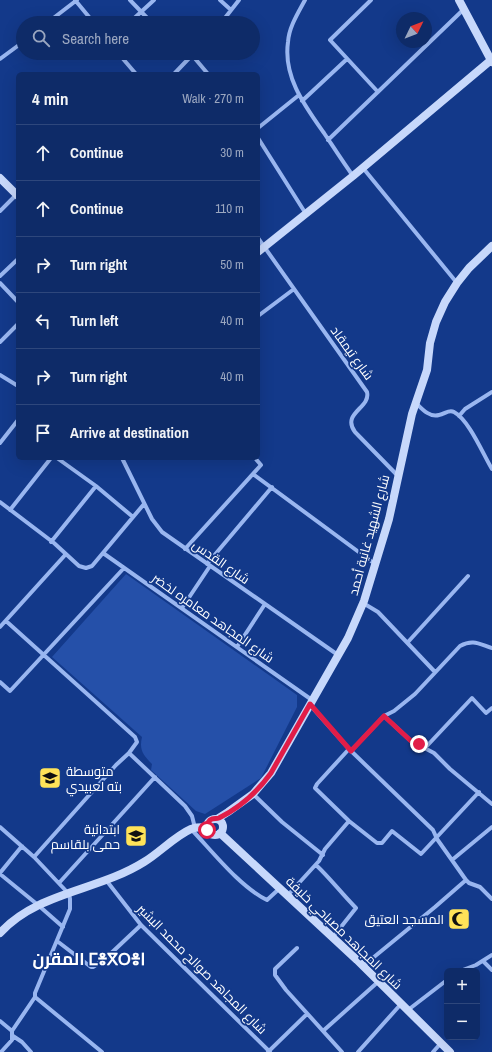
<!DOCTYPE html>
<meta charset="utf-8">
<style>
:root{--surface:#0e2b68;--page:#17336e;--text:#f1f3f6;--muted:#9ba7c0;--line:#2e477c}
body{margin:0;font-family:"Archivo Narrow",Cairo,"Noto Sans Tifinagh",sans-serif;background:var(--page);color:var(--text)}
.controls{position:absolute;right:12px;bottom:12px;display:grid;overflow:hidden;border-radius:6px;box-shadow:0 4px 16px #0002}
.controls button{width:36px;height:36px;display:grid;place-items:center;padding:0;border:0;border-bottom:1px solid var(--line);background:var(--surface);color:var(--text);font:20px sans-serif}
.compass{position:absolute;left:396px;top:12px;width:36px;height:36px;border-radius:50%;background:var(--surface);box-shadow:0 4px 16px #0002;rotate:47deg}
.stop{position:absolute;width:12px;height:12px;margin:-9px;border:3px solid #e11d48;border-radius:50%;background:#fff}
.stop.end{background:#e11d48;border-color:#fff;box-shadow:0 1px 4px #0008}
.list{margin:0;padding:0;list-style:none}
h2{display:flex;justify-content:space-between;align-items:center;height:52px;margin:0;padding:0 16px;font-size:17px}
h2 small{font-size:13px;font-weight:400;color:var(--muted)}
.list li{display:grid;grid-template-columns:26px 1fr auto;gap:12px;align-items:center;box-sizing:border-box;height:56px;padding:0 16px;border-top:1px solid var(--line)}
.list b{display:block;font-size:15px;white-space:nowrap}
.list em{font-size:13px;font-style:normal;color:var(--muted)}
.icon{flex:none;width:22px;height:22px;fill:none;stroke:currentColor;stroke-width:2;stroke-linecap:round;stroke-linejoin:round}
.map{position:relative;flex:none;width:492px;height:1052px;overflow:hidden}
.search{position:absolute;background:var(--surface);box-shadow:0 4px 16px #0002;left:16px;top:16px;width:244px;height:44px;display:flex;align-items:center;gap:10px;box-sizing:border-box;padding:0 14px;border-radius:22px;color:var(--muted);font-size:15px}
.panel{position:absolute;background:var(--surface);box-shadow:0 4px 16px #0002;left:16px;top:72px;width:244px;height:388px;border-radius:6px}
.map>svg:first-child{display:block}
.green{fill:#2550a9}
.lines{fill:none;stroke-linecap:round;stroke-linejoin:round}
.street{stroke:#99b6f0;stroke-width:4}
.secondary{stroke:#c7d8fb;stroke-width:8}
.route{stroke:#e11d48;stroke-width:5}
.labels{text-anchor:middle;dominant-baseline:central;stroke-width:3.5;stroke-linejoin:round;paint-order:stroke}
.street-label{font-size:13px;fill:#fff;stroke:#13398a}
.poi-label{font-size:13px;fill:#fff;stroke:#13398a;text-anchor:end}
.district-label{font-size:17px;font-weight:bold;fill:#fff;stroke:#13398a}
</style>
<div class="map">
<svg width="492" height="1052" viewBox="0 0 492 1052">
<rect width="100%" height="100%" fill="#13398a"/>
<path class="green" d="M126,574L297,695V707L261,778L205,814L196,811L151,770L152,764C143,755 139,750 142,737L52,657Z"/>
<g class="lines">
<path class="street" d="M75,0L94,23
M130,0L152,23
M220,0L231,10
M305,0C298,13 289,27 288,42C283,77 305,106 324,133C334,148 343,162 353,176
M371,0L330,40L378,92
M47,23L77,0
M129,23L154,0
M221,23L239,0
M118,53L136,74
M180,53L187,60
M192,55L208,74
M0,59L23,42
M174,74L194,53
M302,101L347,59
M258,128L299,95
M258,138L306,214
M328,140L464,9
M363,168L457,283
M0,211L16,195
M258,238L367,392C371,408 341,413 355,432L398,476
M0,276L18,259
M0,283L18,302
M258,316L294,289
M0,342L18,324
M0,375L18,386
M416,403C422,409 430,418 439,415C445,414 449,409 454,412C469,420 483,454 492,469
M459,416L465,409L492,392
M0,443L18,420
M57,458L96,486L133,517
M122,458L152,519L162,532L338,655
M253,474L375,564
M0,502L54,543L79,566L86,568L92,566L144,504
M10,510L51,458
M51,542L96,486
M185,549L261,465L255,458
M103,553L312,700
M207,564L272,487
M363,603L378,612L435,672
M182,608L210,566
M6,621L135,737L137,742L129,753
M0,627L66,554
M408,642L468,576
M237,647L265,604
M0,682L10,691L124,568
M310,705L349,749L433,830L437,839L466,880L469,883L480,887L492,899
M384,716L411,741L434,753L450,769L492,804
M425,748L472,698L486,713L492,708
M349,749L317,784L315,788L349,821L377,843H382L392,831L421,854L479,792
M351,751L384,716L394,711L415,694L460,646C473,639 479,644 492,648
M253,794L282,822L323,855
M0,827L34,857L69,894L70,899V909L35,993V997L12,1031V1040L1,1052
M191,829C212,851 240,887 267,900L280,888
M34,857L116,765L129,753L185,806L192,816L195,828
M452,860L492,827
M316,865C330,878 342,894 356,908L333,937
M0,873L22,846
M0,874L38,905L63,927
M106,880L141,925L270,1052
M59,883L155,777
M288,895L319,861L325,849L349,821
M57,941L91,967H93L106,958L141,925
M297,948L275,969V975L286,990L342,1052
M483,961L492,970
M363,966L435,907L466,880
M460,971L476,965L492,955
M35,997L102,1052
M408,1010L447,980
M0,1021L12,1031
M323,1031L379,981
M13,1036L22,1042L31,1052
M268,1052L307,1014
M358,1052L401,1004
M433,1052L441,1043"/>
<path class="secondary" d="M459,0L492,62
M0,178L18,196
M258,252L353,176L491,60
M207 827a8 8 0 1 1 16 0a8 8 0 1 1-16 0Z
M217,819L228,812L253,794L271,773L348,638L364,601L389,519L412,414L427,370L430,343L436,322L445,302L457,283L469,268L492,246
M220,833L357,960L450,1052
M0,933C37,892 98,891 144,862C159,853 175,836 191,829C196,827 201,827 206,827"/>
</g>
<g class="lines">
<path class="route" d="M207,830V824L210,820C213,818 216,819 219,818C239,808 258,791 271,773L310,704L351,751L384,716L411,741L419,744"/>
</g>
<defs>
<g id="school-square" transform="scale(1.15)"><rect x="-9" y="-9" width="18" height="18" rx="4" fill="#ffe358" stroke="#13398a"/><path d="M0-5L7-2L0 1L-7-2ZM-4 1L0 2.5L4 1V4Q0 6-4 4Z" fill="#111"/></g>
<g id="mosque-square" transform="scale(1.15)"><rect x="-9" y="-9" width="18" height="18" rx="4" fill="#ffe358" stroke="#13398a"/><path d="M3.5-4.9A6 6 0 1 0 3.5 4.9A5 5 0 1 1 3.5-4.9Z" fill="#111"/></g>
</defs>
<g fill-rule="evenodd">
<use href="#school-square" x="50" y="778"/>
<use href="#school-square" x="136" y="836"/>
<use href="#mosque-square" x="459" y="919"/>
</g>
<g class="labels">
<g class="street-label">
<text transform="translate(352 353) rotate(54)">شارع تيمقاد</text>
<text transform="translate(369 535) rotate(-75)">شارع الشهيد غانية أحمد</text>
<text transform="translate(221 562) rotate(35)">شارع القدس</text>
<text transform="translate(213 618) rotate(35)">شارع المجاهد معامره لخضر</text>
<text transform="translate(344 933) rotate(44)">شارع المجاهد مصباحي خليفة</text>
<text transform="translate(202 969) rotate(45)">شارع المجاهد صوالح محمد البشير</text>
</g>
<g class="poi-label">
<text x="66" y="771" text-anchor="start">متوسطة<tspan x="66" dy="15">بته لعبيدي</tspan></text>
<text x="120" y="829">ابتدائية<tspan x="120" dy="15">حمى بلقاسم</tspan></text>
<text x="444" y="919">المسجد العتيق</text>
</g>
<g class="district-label">
<text x="89" y="958">المقرن ⵎⴻⴳⵔⴻⵏ</text>
</g>
</g>
</svg>
<div class="controls">
<button>+</button>
<button>−</button>
</div>
<svg class="compass" viewBox="-18 -18 36 36"><path d="M0-13l5 13h-10z" fill="#e53935"/><path d="M0 13l5-13h-10z" fill="#9ba7c0"/></svg>
<div class="stop" style="left:207px;top:830px"></div>
<div class="stop end" style="left:419px;top:744px"></div>
<div class="search"><svg class="icon" aria-label="search" viewBox="0 0 24 24"><circle cx="10" cy="10" r="6"/><path d="M15 15l6 6"/></svg>Search here</div>
<section class="panel">
<h2>4 min<small>Walk · 270 m</small></h2>
<ul class="list">
<li><svg class="icon" aria-label="ahead" viewBox="0 0 24 24"><path d="M12 20V5M6 11l6-6 6 6"/></svg><div><b>Continue</b></div><em>30 m</em></li>
<li><svg class="icon" aria-label="ahead" viewBox="0 0 24 24"><path d="M12 20V5M6 11l6-6 6 6"/></svg><div><b>Continue</b></div><em>110 m</em></li>
<li><svg class="icon" aria-label="right" viewBox="0 0 24 24"><path d="M7 20v-9h11M14 6l5 5-5 5"/></svg><div><b>Turn right</b></div><em>50 m</em></li>
<li><svg class="icon" aria-label="left" viewBox="0 0 24 24"><path d="M17 20v-9H6M10 6l-5 5 5 5"/></svg><div><b>Turn left</b></div><em>40 m</em></li>
<li><svg class="icon" aria-label="right" viewBox="0 0 24 24"><path d="M7 20v-9h11M14 6l5 5-5 5"/></svg><div><b>Turn right</b></div><em>40 m</em></li>
<li><svg class="icon" aria-label="arrive" viewBox="0 0 24 24"><path d="M6 21V4h12l-3 4 3 4H6"/></svg><div><b>Arrive at destination</b></div></li>
</ul>
</section>
</div>
